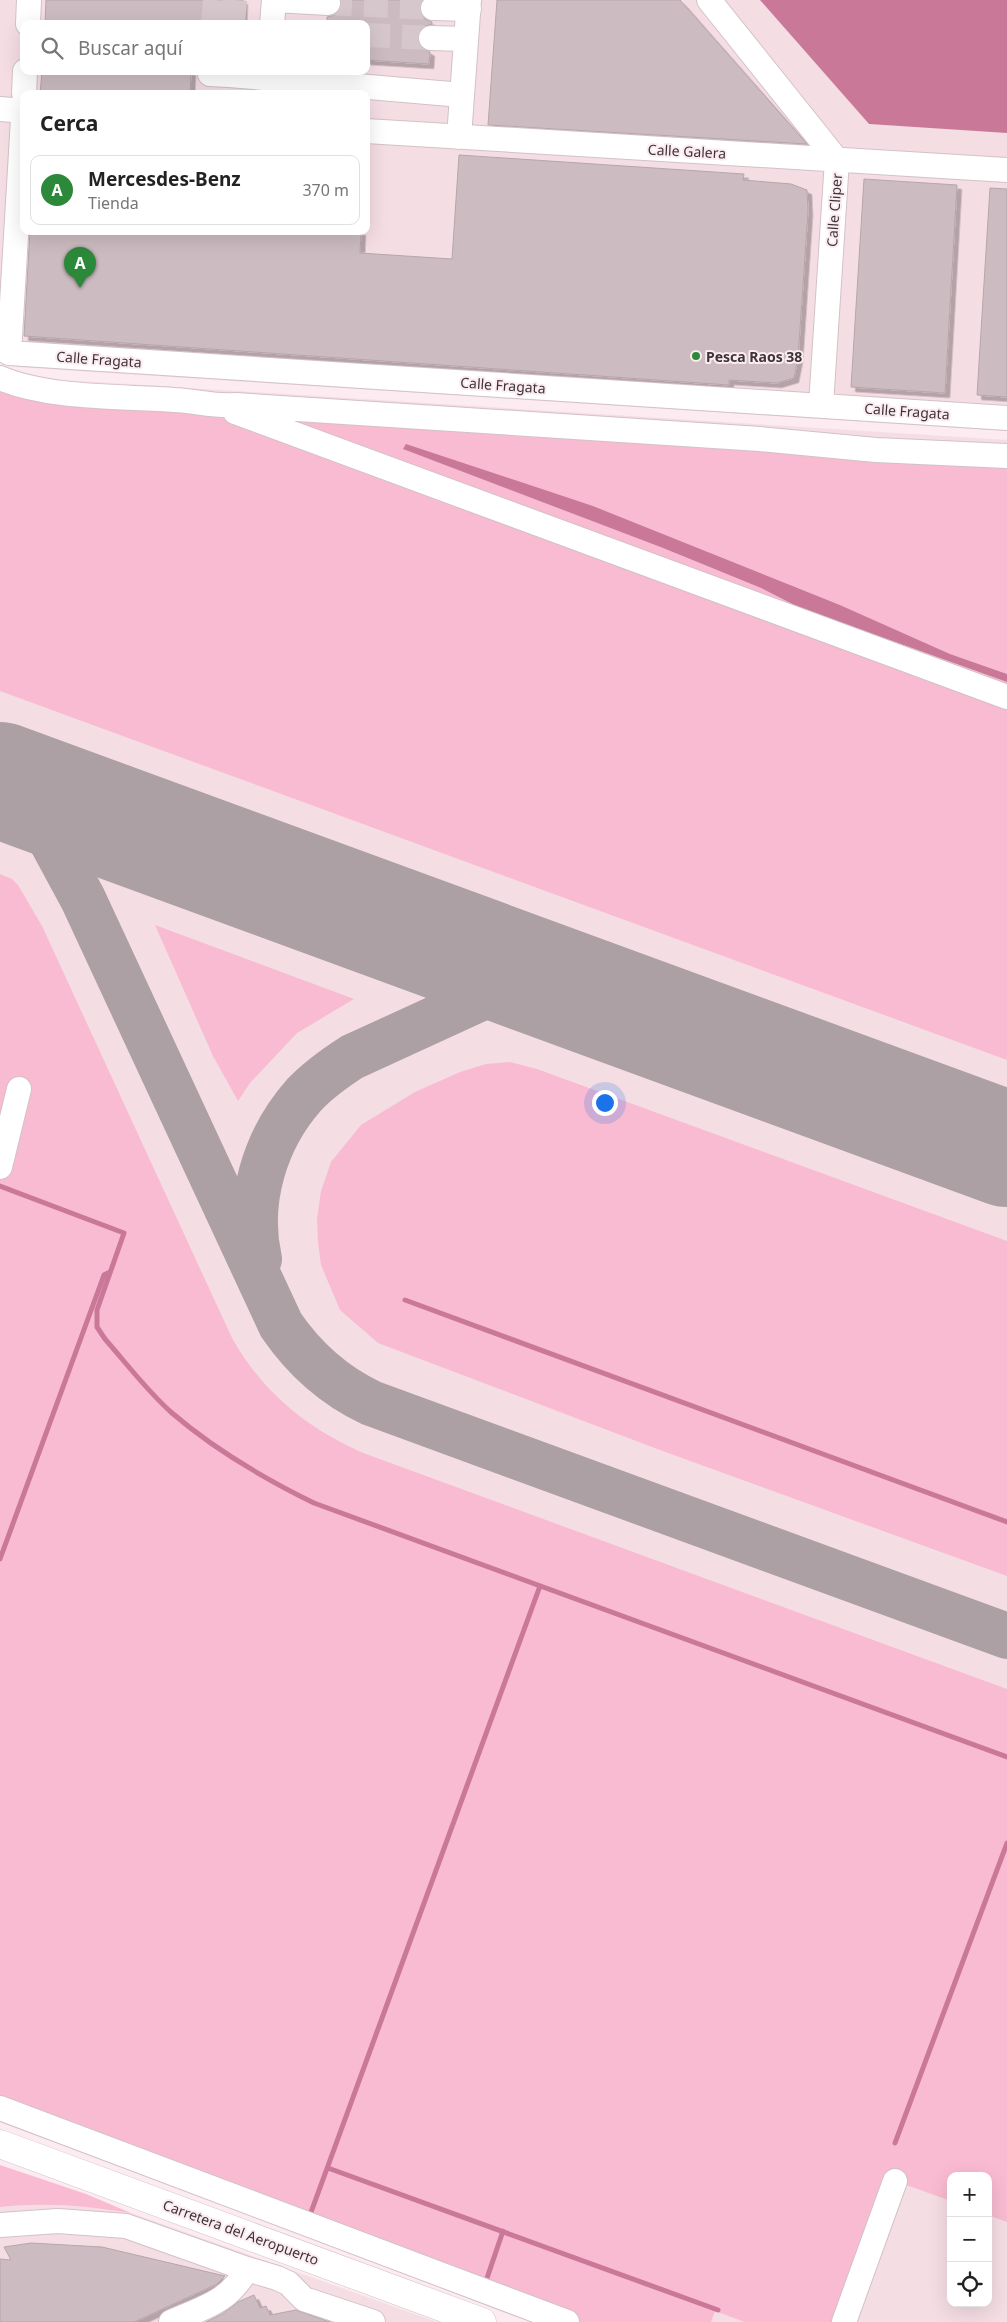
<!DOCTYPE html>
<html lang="es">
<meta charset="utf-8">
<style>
:root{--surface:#fff;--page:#f2f2f2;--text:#222;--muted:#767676;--line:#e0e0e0;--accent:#2d893a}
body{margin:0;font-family:"Noto Sans",sans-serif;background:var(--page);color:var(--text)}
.controls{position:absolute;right:15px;bottom:15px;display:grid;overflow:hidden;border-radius:10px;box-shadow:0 5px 20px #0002}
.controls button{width:45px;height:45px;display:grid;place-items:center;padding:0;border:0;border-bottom:1px solid var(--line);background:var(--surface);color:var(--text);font:25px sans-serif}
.you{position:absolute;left:604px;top:1102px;width:18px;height:18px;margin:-12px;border:4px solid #fff;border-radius:50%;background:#1a73e8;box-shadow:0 0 0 8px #1a73e833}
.badge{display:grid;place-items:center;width:32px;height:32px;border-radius:50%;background:var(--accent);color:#fff;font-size:16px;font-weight:700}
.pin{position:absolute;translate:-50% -41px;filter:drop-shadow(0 1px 2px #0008)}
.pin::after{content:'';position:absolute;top:26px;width:18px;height:15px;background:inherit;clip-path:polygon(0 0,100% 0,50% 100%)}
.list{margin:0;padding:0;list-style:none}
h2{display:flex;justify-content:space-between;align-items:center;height:65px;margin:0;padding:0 20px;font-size:21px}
h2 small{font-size:16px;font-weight:400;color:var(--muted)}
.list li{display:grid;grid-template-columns:32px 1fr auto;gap:15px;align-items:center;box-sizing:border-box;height:70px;margin:0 10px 10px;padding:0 10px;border:1px solid var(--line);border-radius:10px}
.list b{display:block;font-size:19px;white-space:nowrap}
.list p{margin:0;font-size:16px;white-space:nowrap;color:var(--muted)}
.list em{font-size:16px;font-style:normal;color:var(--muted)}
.icon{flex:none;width:28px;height:28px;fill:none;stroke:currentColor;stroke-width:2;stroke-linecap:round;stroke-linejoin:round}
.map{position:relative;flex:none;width:1007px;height:2322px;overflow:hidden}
.search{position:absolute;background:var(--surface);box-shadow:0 5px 20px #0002;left:20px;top:20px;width:350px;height:55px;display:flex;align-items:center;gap:12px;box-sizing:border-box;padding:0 18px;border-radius:10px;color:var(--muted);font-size:19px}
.panel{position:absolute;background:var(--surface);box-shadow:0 5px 20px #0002;left:20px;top:90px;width:350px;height:145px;border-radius:10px}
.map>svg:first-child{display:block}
.built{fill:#f5dde4;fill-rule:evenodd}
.green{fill:#f9bbd1}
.water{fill:#c97997}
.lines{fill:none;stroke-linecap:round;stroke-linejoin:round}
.stream{stroke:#c97997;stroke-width:5}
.taxiway{stroke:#aca0a4;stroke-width:46}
.runway{stroke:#aca0a4;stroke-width:116}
.building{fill:#ccbcc1;stroke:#b6a6ab;filter:url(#shadow)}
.minor-tunnel{stroke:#d6c7cc;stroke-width:24;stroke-dasharray:24 12;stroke-linecap:butt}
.minor-casing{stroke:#d2c2c7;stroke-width:26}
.highway-casing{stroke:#d2c2c7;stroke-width:29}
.minor{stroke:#fff;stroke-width:24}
.highway{stroke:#fff;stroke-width:28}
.poi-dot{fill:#2d893a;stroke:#fcebf1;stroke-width:2}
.labels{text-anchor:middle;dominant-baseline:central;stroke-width:4;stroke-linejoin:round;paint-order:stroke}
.street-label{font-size:14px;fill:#3c3537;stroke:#fcebf1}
.poi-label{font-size:14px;font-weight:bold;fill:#3c3537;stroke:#fcebf1;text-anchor:start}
</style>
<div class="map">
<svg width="1007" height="2322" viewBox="0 0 1007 2322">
<defs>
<filter id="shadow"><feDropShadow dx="4.5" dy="4.5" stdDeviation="0" flood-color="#0004"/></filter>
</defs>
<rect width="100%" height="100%" fill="#fcebf1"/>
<path class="built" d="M0,0H760L869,124L1007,132V431L17,367L0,361ZM24,24H366V71H24ZM24,94H366V231H24Z
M0,371L18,377L1007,440V2322H559L0,2112ZM951,2176H988V2303H951Z
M28,2204L85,2206L131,2213L437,2322H0V2207Z"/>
<path class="green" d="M0,388L197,409L1007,705V1060L0,691Z
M251,413L1007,459V674L950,654L840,605L593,506L404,449L663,548L761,588L800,608L1007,682V692Z
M0,874L12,879L18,885L42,926L232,1338C263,1393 309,1430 366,1454L1007,1689V2222L988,2215V2176H951V2201L895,2181L837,2322H745L715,2311L711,2322H580L485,2285L0,2104Z
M155,925L354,999L297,1033L250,1083L238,1101L213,1056Z
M510,1062L537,1069L1007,1241V1576L660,1450L378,1343L340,1310L321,1265L318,1242L317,1219L321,1191L331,1162L361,1125L415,1092L460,1072L486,1064Z
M0,2165L86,2194L131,2213C87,2206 45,2202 0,2207Z"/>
<path class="water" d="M760,0H1007V133L869,124Z
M406,444L593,506L840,605L950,654L1007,674V682L800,608L761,588L663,548L403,449Z"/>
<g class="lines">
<path class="stream" d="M0,1186L124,1233L97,1310V1327L105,1339C127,1364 147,1391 172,1413C215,1450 263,1478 314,1503L1007,1757
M405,1300L1007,1522
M0,1559L104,1275L110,1272
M895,2143L1007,1843
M328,2168L718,2310
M310,2215L540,1586
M486,2281L503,2231"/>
<path class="taxiway" d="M23,788L83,899L281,1325C305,1360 333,1385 371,1403L1007,1636
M259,1259C246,1201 265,1139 304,1095C318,1080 335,1068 352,1057L531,975"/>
<path class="runway" d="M0,780L1007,1149"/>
</g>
<path class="building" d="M46,0H243L242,24H45Z
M341,0H422L419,7L421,14L425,19L432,22V24L425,26L420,30L417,38L419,45L430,52L429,64L366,60V24H327V17L335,15L340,10Z
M497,0H680L807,144L488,125Z
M42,71H191L190,94H40Z
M459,155L744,174L743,180L791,184L807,190L808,211L798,358L794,378L777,383L729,380V385L24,336L30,231H361L360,253L452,259Z
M864,179L957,185L945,393L851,387Z
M990,188L1007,189V397L977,395Z
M31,2243L102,2247L225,2276L217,2284L134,2322H0V2259L11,2260L4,2247Z
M254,2295L260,2308L266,2306L270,2315L296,2310L330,2322H206L222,2314L238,2302Z"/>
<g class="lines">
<path class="minor-tunnel" d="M328,3L433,8
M213,24L215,0
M233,24L235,0
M366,35L431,38"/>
<g class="minor-casing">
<path id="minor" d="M709,0L837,160L821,405
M433,8L469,9
M28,24L29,0
M272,24L274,0L328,3
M431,38L466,39
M210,71V74L229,75
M229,71V75L462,95
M24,94L25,71
M0,109L24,111
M366,131L1007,170
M459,137L469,0
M0,348L9,353L1007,418
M9,353L24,102
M0,378C50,399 121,396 175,400C196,401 215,407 236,405L760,439L876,450L1007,456
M235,412L1007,697
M0,1167L19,1089
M0,2108L567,2322
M0,2225L58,2221L126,2226L247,2269L277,2278L288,2283L304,2299L373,2322
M171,2322C204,2307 228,2303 247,2269
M844,2322L895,2181"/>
</g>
<g class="highway-casing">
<path id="highway" d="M0,2144L482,2322"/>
</g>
<use href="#minor" class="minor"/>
<use href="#highway" class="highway"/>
</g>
<circle class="poi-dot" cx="696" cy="356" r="5"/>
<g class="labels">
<g class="street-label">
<text transform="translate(687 151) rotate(3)">Calle Galera</text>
<text transform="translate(834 210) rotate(-86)">Calle Cliper</text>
<text transform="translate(99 359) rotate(4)">Calle Fragata</text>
<text transform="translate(503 385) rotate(4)">Calle Fragata</text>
<text transform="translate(907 411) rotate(4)">Calle Fragata</text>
<text transform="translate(241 2232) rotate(20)">Carretera del Aeropuerto</text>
</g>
<g class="poi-label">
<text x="706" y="356">Pesca Raos 38</text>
</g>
</g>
</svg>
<div class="controls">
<button>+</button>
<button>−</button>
<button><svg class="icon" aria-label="locate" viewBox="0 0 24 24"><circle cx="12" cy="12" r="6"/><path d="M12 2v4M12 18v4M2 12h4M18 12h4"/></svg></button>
</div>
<div class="you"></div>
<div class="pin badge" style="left:80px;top:288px">A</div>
<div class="search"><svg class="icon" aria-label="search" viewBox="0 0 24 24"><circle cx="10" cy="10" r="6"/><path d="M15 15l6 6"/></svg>Buscar aquí</div>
<section class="panel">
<h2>Cerca<small></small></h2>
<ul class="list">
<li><span class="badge">A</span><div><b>Mercesdes-Benz</b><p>Tienda</p></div><em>370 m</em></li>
</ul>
</section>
</div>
